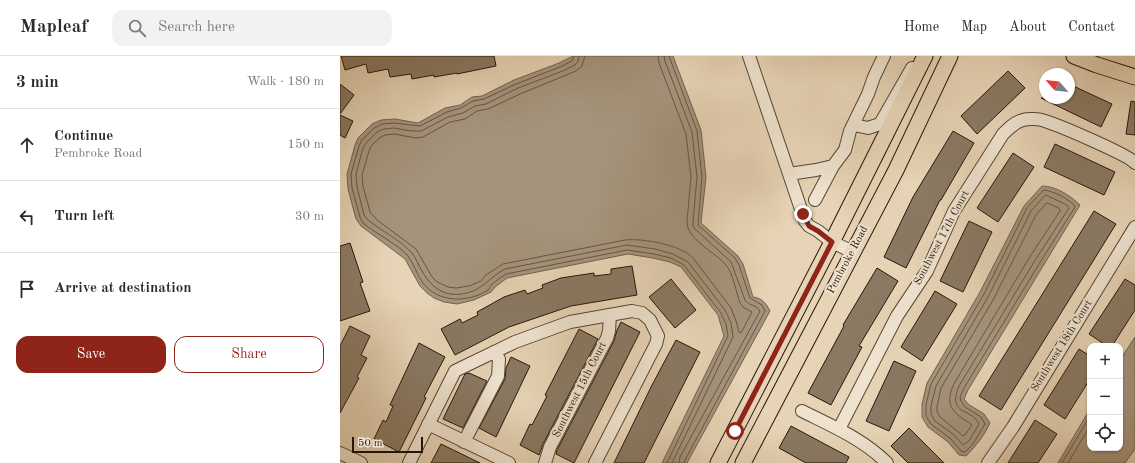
<!DOCTYPE html>
<meta charset="utf-8">
<style>
:root{--surface:#fff;--page:#f2f2f3;--text:#2b2b33;--muted:#7c7c81;--line:#e1e1e2;--accent:#8f2418}
body{margin:0;font-family:"Old Standard TT",serif;background:var(--page);color:var(--text)}
.controls{position:absolute;right:12px;bottom:12px;display:grid;overflow:hidden;border-radius:8px;box-shadow:0 1px 3px #0004}
.controls button{width:36px;height:36px;display:grid;place-items:center;padding:0;border:0;border-bottom:1px solid var(--line);background:var(--surface);color:var(--text);font:20px sans-serif}
.compass{position:absolute;left:699px;top:12px;width:36px;height:36px;border-radius:50%;background:var(--surface);box-shadow:0 1px 3px #0004;rotate:297deg}
.scale{position:absolute;left:12px;bottom:10px;width:71px;box-sizing:border-box;padding-left:4px;border:2px solid #25170a;border-top:0;font-size:11px;line-height:14px;white-space:nowrap;color:#25170a;-webkit-text-stroke:3px #efe3d0;paint-order:stroke}
.stop{position:absolute;width:12px;height:12px;margin:-9px;border:3px solid #8f2418;border-radius:50%;background:#fff}
.stop.end{background:#8f2418;border-color:#fff;box-shadow:0 1px 4px #0008}
.list{margin:0;padding:0;list-style:none}
h2{display:flex;justify-content:space-between;align-items:center;height:52px;margin:0;padding:0 16px;font-size:17px}
h2 small{font-size:13px;font-weight:400;color:var(--muted)}
.list li{display:grid;grid-template-columns:26px 1fr auto;gap:12px;align-items:center;box-sizing:border-box;height:72px;padding:0 16px;border-top:1px solid var(--line)}
.list b{display:block;font-size:15px;white-space:nowrap}
.list p{margin:0;font-size:13px;white-space:nowrap;color:var(--muted)}
.list em{font-size:13px;font-style:normal;color:var(--muted)}
.actions{display:flex;gap:8px;padding:12px 16px}
.actions a{flex:1;padding:9px 0;border:1px solid var(--accent);border-radius:12px;text-align:center;font-size:14px;color:var(--accent)}
.actions .main{background:var(--accent);color:#fff}
.icon{flex:none;width:22px;height:22px;fill:none;stroke:currentColor;stroke-width:2;stroke-linecap:round;stroke-linejoin:round}
.map{position:relative;flex:none;width:795px;height:407px;overflow:hidden}
header{display:flex;align-items:center;gap:24px;box-sizing:border-box;height:56px;padding:0 20px;background:var(--surface);border-bottom:1px solid var(--line)}
header strong{font-size:19px}
nav{display:flex;gap:22px;margin-inline-start:auto;font-size:14px}
.search{width:280px;height:36px;background:var(--page);display:flex;align-items:center;gap:10px;box-sizing:border-box;padding:0 14px;border-radius:12px;color:var(--muted);font-size:15px}
main{display:flex}
aside{flex:1;background:var(--surface)}
.map>svg:first-child{display:block}
.water{fill:#a5947c;stroke:#72624e}
.lines{fill:none;stroke-linecap:round;stroke-linejoin:round}
.shore{stroke:#655643;stroke-width:1}
.building{fill:#8a7963;stroke:#25170a}
.minor-casing{stroke:#564635;stroke-width:14}
.major-casing{stroke:#25170a;stroke-width:17}
.minor{stroke:#efe3d0;stroke-width:12}
.major{stroke:#e7d4b6;stroke-width:15}
.route{stroke:#8f2418;stroke-width:5}
.labels{text-anchor:middle;dominant-baseline:central;stroke-width:4;stroke-linejoin:round;paint-order:stroke}
.street-label{font-size:11px;fill:#25170a;stroke:#efe3d0}
</style>
<header>
<strong>Mapleaf</strong>
<div class="search"><svg class="icon" aria-label="search" viewBox="0 0 24 24"><circle cx="10" cy="10" r="6"/><path d="M15 15l6 6"/></svg>Search here</div>
<nav><a>Home</a><a>Map</a><a>About</a><a>Contact</a></nav>
</header>
<main>
<aside>
<h2>3 min<small>Walk · 180 m</small></h2>
<ul class="list">
<li><svg class="icon" aria-label="ahead" viewBox="0 0 24 24"><path d="M12 20V5M6 11l6-6 6 6"/></svg><div><b>Continue</b><p>Pembroke Road</p></div><em>150 m</em></li>
<li><svg class="icon" aria-label="left" viewBox="0 0 24 24"><path d="M17 20v-9H6M10 6l-5 5 5 5"/></svg><div><b>Turn left</b></div><em>30 m</em></li>
<li><svg class="icon" aria-label="arrive" viewBox="0 0 24 24"><path d="M6 21V4h12l-3 4 3 4H6"/></svg><div><b>Arrive at destination</b></div></li>
</ul>
<div class="actions"><a class="main">Save</a><a>Share</a></div>
</aside>
<div class="map">
<svg width="795" height="407" viewBox="0 0 795 407">
<rect width="100%" height="100%" fill="#e7d4b6"/>
<filter id="stains"><feTurbulence type="fractalNoise" baseFrequency=".005" numOctaves="4"/><feColorMatrix values="0 0 0 0 .2 0 0 0 0 .09 0 0 0 0 .02 0 0 0 .5 -.17"/></filter>
<radialGradient id="worn" r=".72"><stop offset=".6" stop-color="#630" stop-opacity="0"/><stop offset="1" stop-color="#630" stop-opacity=".3"/></radialGradient>
<path class="water" d="M233,0H333L361,74L366,121L361,167L398,200L403,208L413,241C422,242 426,247 430,255L347,407H322L384,280L378,259L341,211L330,206L313,202L288,198L167,222L155,231L151,236L134,244L117,248L104,246L94,242L87,237L80,230L65,203L21,170L16,163L8,133L7,118L15,89L18,82L32,68L41,64L55,63L78,67L105,52L120,49L132,41L142,40L174,24L219,7Z
M702,130C716,130 731,140 740,149L628,334L624,343L628,348L644,358L650,367C644,380 636,390 626,400L619,399L608,386L588,371L582,361V348L587,327L640,236L684,150Z
M795,281V393L785,407H718L750,353V392H780V304Z"/>
<g class="lines">
<path class="shore" d="M234,0L232,5L220,11L176,28L144,43L133,45L121,52L107,56L80,70L54,67L42,68L34,72L22,84L19,90L11,118L12,132L20,161L23,167C36,178 58,188 68,200C74,208 77,219 83,227C98,247 128,247 148,234C150,232 149,231 151,229C155,225 162,221 166,218L287,194L314,198L331,202L344,209L381,257L386,268L388,280L327,407
M239,0L238,5L235,9L223,15L178,32L146,48L135,50L123,57L108,61L81,75H71L54,72L44,73L37,76L26,87L23,92L16,118L17,131L24,159L27,163C41,175 59,183 71,196C76,201 78,209 82,215C93,235 110,244 133,235C145,230 153,219 165,213L287,189L315,193L333,198L348,206L385,254L391,267L393,281L332,407
M245,0L242,10L236,15L180,38L148,53L137,55L125,63L110,66L83,81L76,82L54,78L45,79L41,81L31,90L29,95L22,119L23,130L30,156L37,164L76,193L92,221L97,226L108,231L116,232L129,230L141,225L146,219L163,208L285,184C303,182 341,189 353,202L391,252L396,265L399,276L401,277L412,256L404,252L400,247C396,236 393,217 386,209C375,196 346,183 347,165L351,121L346,78L319,7L318,0
M324,0L325,5L352,76L357,121L353,166V171L391,206L405,244C409,250 417,249 420,255L340,401L339,407
M329,0L357,75L362,121L358,169L395,202L399,209L410,242L422,249L425,255L345,404L344,407
M704,134C711,134 732,144 735,151L699,208L624,332L620,341L621,345L625,351L641,361L645,368L633,388L625,396L621,395L611,383L591,368L586,360V349L591,328L644,238L687,152Z
M706,139L727,149L729,152L694,206L619,330C607,360 631,351 639,368L629,385L623,389L614,379L595,365L591,358V350L596,330L648,241L691,155Z
M707,147L719,152L720,155L689,202L615,326C609,338 606,349 618,359C622,363 628,365 632,369L625,379L623,380L600,361L597,356V351L601,332L653,244L696,159Z
M722,407L750,360
M728,407L750,370"/>
</g>
<path class="building" d="M1,0H154L156,10L117,18V17L94,21V19L72,23L71,18L50,21L48,13L28,17L26,8L5,14Z
M668,15L685,32L637,78L621,60Z
M0,28L14,39L0,58Z
M729,28L772,48L761,71L701,42H729Z
M791,45L795,46V79L786,78Z
M0,59L13,65L5,82L0,79Z
M613,75L634,87L601,144H600L566,212L544,201L573,141Z
M715,88L775,116L764,139L704,111Z
M673,97L694,111L658,166L637,152Z
M754,155L776,168L661,354L639,340Z
M629,165L652,176L623,236L600,225Z
M10,187L23,226L20,227L30,255L0,265V190Z
M292,210L297,239L231,250L169,271L115,299L101,273L120,263L122,267L138,259L137,256L164,241L185,234L187,238L203,232L202,229L221,222L254,217V220L271,218V213Z
M537,212L558,225L519,290L522,291L491,349L468,337L504,270L503,269Z
M331,223L356,254L335,272L309,241Z
M785,223L795,229V254L772,290H767L749,278Z
M595,235L617,248L582,305L561,291Z
M281,266L300,276L234,407L216,398L217,394L274,285L277,274Z
M10,270L30,280L21,299L27,302L17,321L19,322L0,357V290Z
M239,273L258,283L203,388L199,399L180,389L190,368L192,369L207,340L205,339Z
M336,284L360,296L309,397L304,407H274L312,329Z
M79,287L105,301L84,341L86,342L59,396L34,383L43,364L46,366L53,350L50,349Z
M739,293L750,300V323L725,363L704,349Z
M171,301L190,310L156,381L139,372L165,323L166,312Z
M554,305L576,315L549,375L526,365Z
M129,317L147,325L123,372L103,363L125,318Z
M695,364L717,378L698,407H668Z
M451,370L509,401L506,407H466L439,392Z
M569,372L604,407H568L551,390Z
M101,388L140,407H91Z"/>
<g class="lines">
<g class="minor-casing">
<path id="minor" d="M409,0L465,165L469,170L478,175L492,186L513,196
M514,69L528,72L540,68L572,12
M449,118L476,114L493,110
M475,144L493,110L505,94L510,75L528,38L534,21L544,0
M462,355C492,370 523,383 547,407
M88,368L169,407
M499,373L557,260L587,215L614,155L663,78C669,72 675,66 683,64C689,62 700,63 705,65C718,69 789,99 795,107
M124,386L158,320L159,303L154,296
M0,397L21,407
M69,407L115,315L121,312L175,286L230,266L292,255L302,257L310,264L318,280L316,288L255,407
M205,407L210,391L267,282L269,275L270,259
M648,407L673,371L795,171"/>
</g>
<g class="major-casing">
<path id="major" d="M734,0L757,9L795,21
M378,407L492,186L585,0
M403,407L556,114L610,0"/>
</g>
<use href="#minor" class="minor"/>
<use href="#major" class="major"/>
</g>
<g class="lines">
<path class="route" d="M395,375L492,186L478,175L469,170L463,158"/>
</g>
<g class="labels">
<g class="street-label">
<text transform="translate(602 182) rotate(-62)">Southwest 17th Court</text>
<text transform="translate(508 204) rotate(-62)">Pembroke Road</text>
<text transform="translate(722 290) rotate(-58)">Southwest 18th Court</text>
<text transform="translate(240 334) rotate(-63)">Southwest 15th Court</text>
</g>
</g>
<rect width="100%" height="100%" filter="url(#stains)"/>
<rect width="100%" height="100%" fill="url(#worn)"/>
</svg>
<div class="controls">
<button>+</button>
<button>−</button>
<button><svg class="icon" aria-label="locate" viewBox="0 0 24 24"><circle cx="12" cy="12" r="6"/><path d="M12 2v4M12 18v4M2 12h4M18 12h4"/></svg></button>
</div>
<svg class="compass" viewBox="-18 -18 36 36"><path d="M0-13l5 13h-10z" fill="#e53935"/><path d="M0 13l5-13h-10z" fill="#7c7c81"/></svg>
<div class="scale">50 m</div>
<div class="stop" style="left:395px;top:375px"></div>
<div class="stop end" style="left:463px;top:158px"></div>
</div>
</main>
